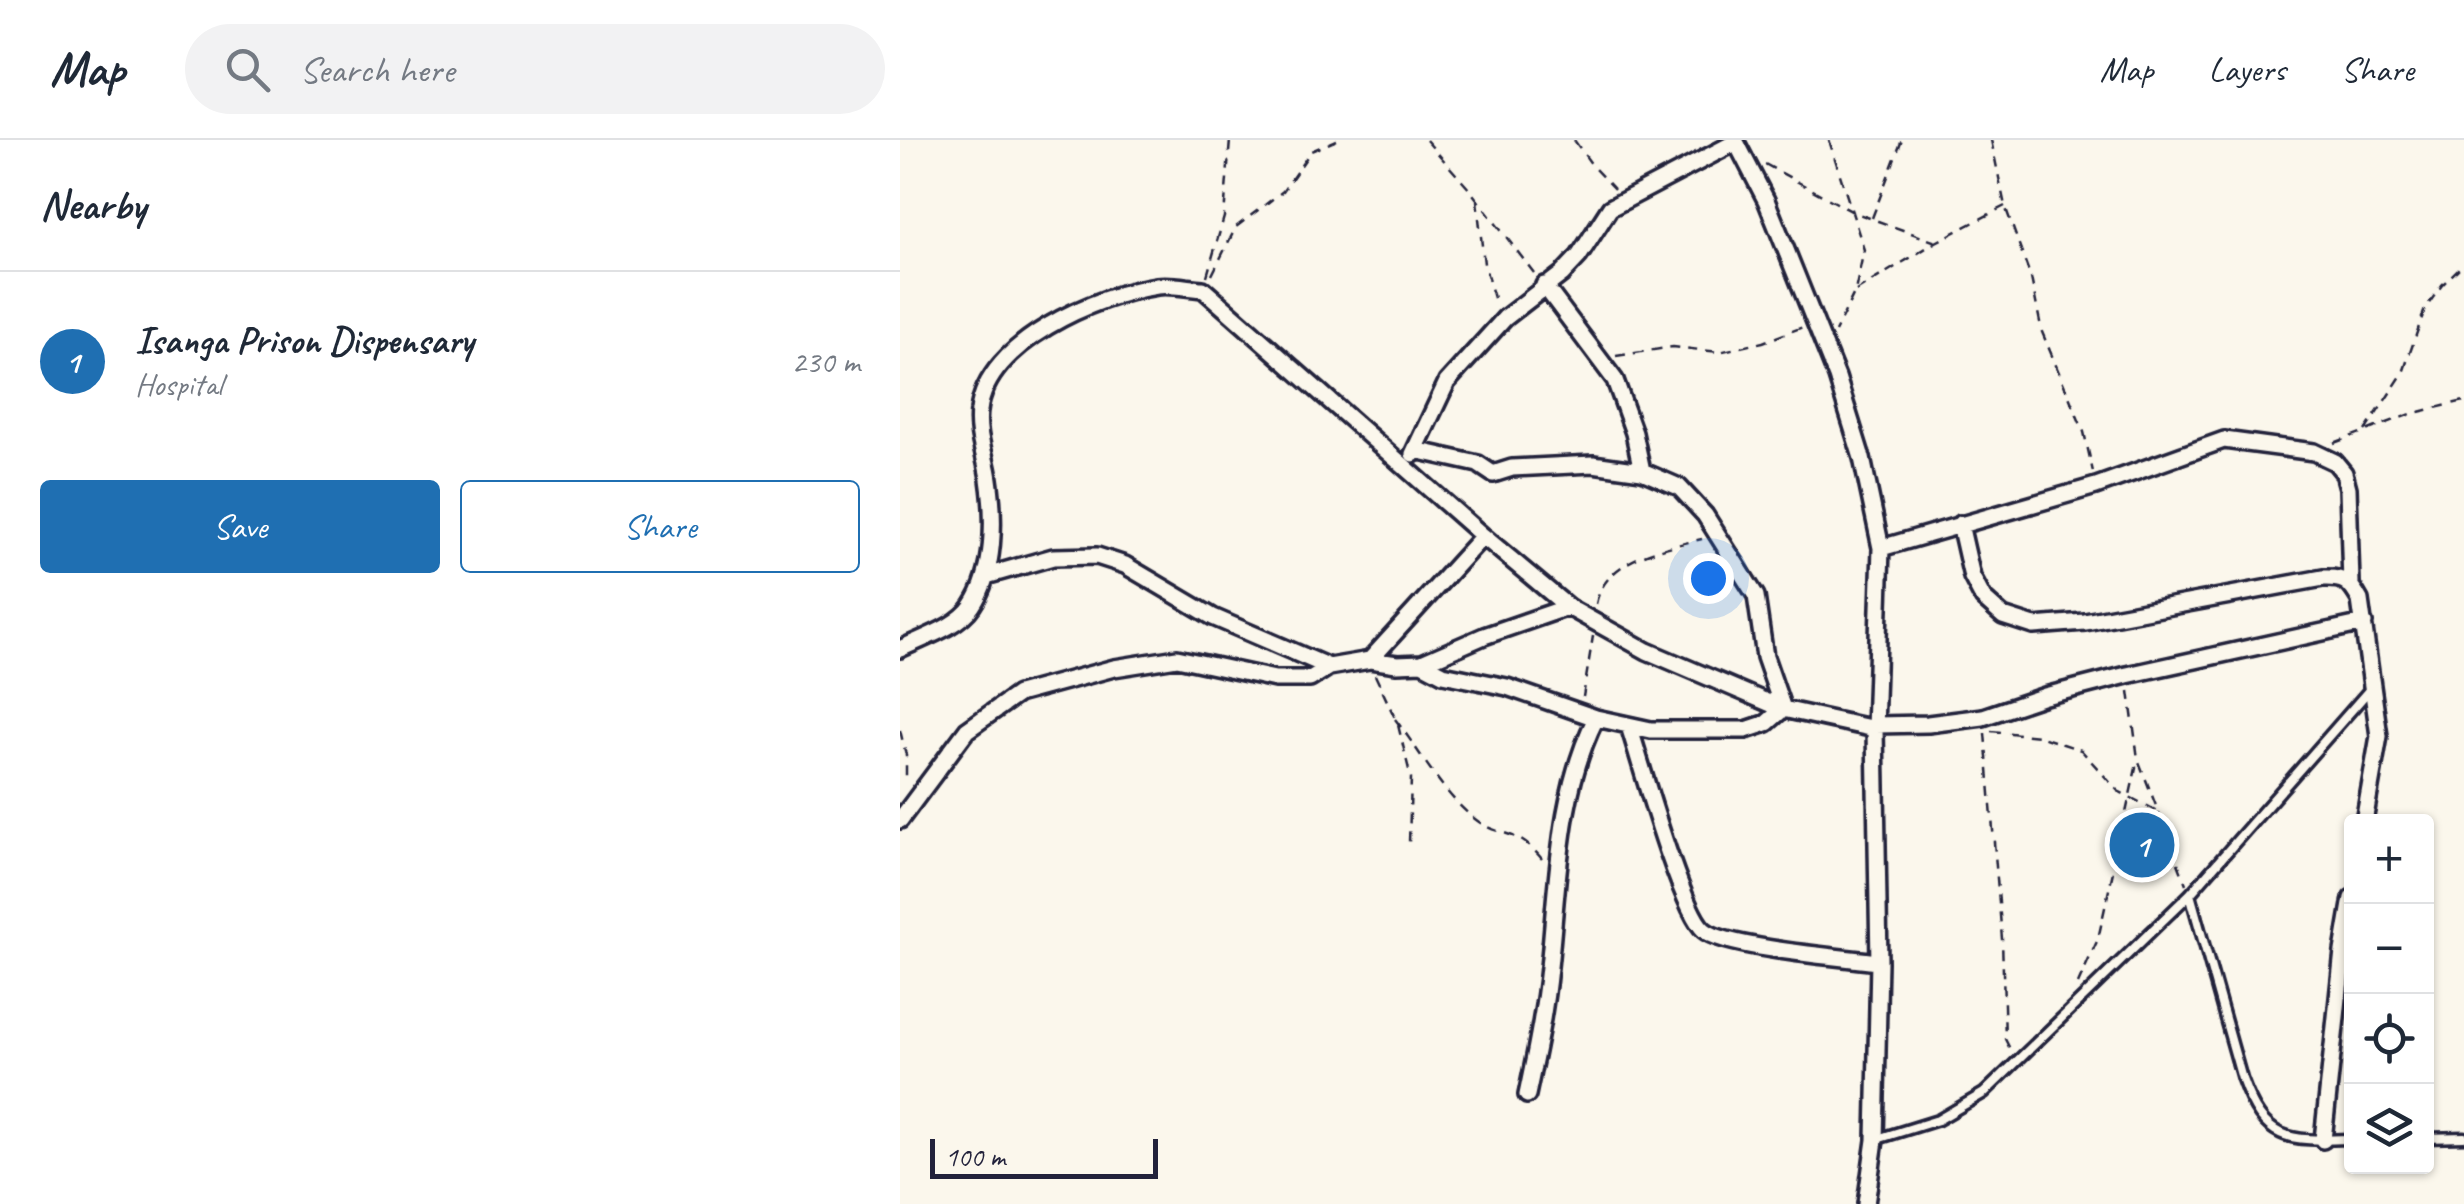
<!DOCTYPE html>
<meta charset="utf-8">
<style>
:root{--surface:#fff;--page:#f2f2f3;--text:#1f2937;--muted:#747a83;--line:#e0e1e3;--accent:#1f6fb2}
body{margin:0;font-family:Caveat,sans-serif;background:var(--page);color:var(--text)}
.controls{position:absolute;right:30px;bottom:30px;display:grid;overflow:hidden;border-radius:10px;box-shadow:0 2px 8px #0004}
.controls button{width:90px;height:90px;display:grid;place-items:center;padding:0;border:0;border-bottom:2px solid var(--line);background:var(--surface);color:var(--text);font:50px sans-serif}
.scale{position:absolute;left:30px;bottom:25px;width:228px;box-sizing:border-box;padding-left:10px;border:5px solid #22223b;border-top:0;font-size:28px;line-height:35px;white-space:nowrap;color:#22223b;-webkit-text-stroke:8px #fbf7ec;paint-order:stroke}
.you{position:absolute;left:808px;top:438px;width:35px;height:35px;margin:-25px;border:8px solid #fff;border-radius:50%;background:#1a73e8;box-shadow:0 0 0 15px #1a73e833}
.badge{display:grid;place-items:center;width:65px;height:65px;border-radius:50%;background:var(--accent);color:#fff;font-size:32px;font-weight:700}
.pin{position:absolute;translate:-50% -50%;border:5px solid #fff;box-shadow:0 2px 10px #0006}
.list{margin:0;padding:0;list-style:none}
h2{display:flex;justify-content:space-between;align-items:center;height:130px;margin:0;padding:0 40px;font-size:42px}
h2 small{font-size:32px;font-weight:400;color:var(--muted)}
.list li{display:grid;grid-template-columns:65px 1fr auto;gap:30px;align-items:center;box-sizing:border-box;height:180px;padding:0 40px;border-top:2px solid var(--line)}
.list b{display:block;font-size:38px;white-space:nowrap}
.list p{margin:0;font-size:32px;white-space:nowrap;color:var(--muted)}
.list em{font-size:32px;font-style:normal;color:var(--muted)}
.actions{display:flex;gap:20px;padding:30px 40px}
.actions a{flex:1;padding:22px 0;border:2px solid var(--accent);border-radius:10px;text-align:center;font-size:35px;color:var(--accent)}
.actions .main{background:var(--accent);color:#fff}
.icon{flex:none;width:55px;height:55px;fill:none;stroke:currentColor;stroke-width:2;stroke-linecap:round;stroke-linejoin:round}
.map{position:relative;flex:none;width:1564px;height:1064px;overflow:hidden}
header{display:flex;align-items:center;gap:60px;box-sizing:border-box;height:140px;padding:0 50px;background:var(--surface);border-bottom:2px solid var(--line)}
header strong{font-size:48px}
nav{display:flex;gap:55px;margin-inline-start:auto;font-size:35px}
.search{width:700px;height:90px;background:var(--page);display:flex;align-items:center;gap:25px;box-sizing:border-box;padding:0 35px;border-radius:55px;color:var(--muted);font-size:38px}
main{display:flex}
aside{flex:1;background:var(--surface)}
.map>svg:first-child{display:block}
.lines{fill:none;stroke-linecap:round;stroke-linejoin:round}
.lane-casing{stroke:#22223b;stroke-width:15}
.street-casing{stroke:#22223b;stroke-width:22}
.path{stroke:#22223b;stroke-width:2.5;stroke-dasharray:10 8;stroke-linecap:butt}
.lane{stroke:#fbf7ec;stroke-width:8}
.street{stroke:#fbf7ec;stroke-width:15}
</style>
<header>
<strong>Map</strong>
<div class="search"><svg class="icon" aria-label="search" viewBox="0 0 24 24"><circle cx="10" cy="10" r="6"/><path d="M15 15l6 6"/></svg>Search here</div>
<nav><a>Map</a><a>Layers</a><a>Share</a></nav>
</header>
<main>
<aside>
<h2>Nearby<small></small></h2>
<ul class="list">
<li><span class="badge">1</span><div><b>Isanga Prison Dispensary</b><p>Hospital</p></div><em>230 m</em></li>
</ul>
<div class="actions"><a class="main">Save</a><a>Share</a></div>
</aside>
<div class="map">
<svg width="1564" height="1064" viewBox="0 0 1564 1064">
<rect width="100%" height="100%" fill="#fbf7ec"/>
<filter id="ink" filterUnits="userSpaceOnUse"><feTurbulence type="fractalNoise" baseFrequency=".01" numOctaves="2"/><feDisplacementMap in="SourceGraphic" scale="20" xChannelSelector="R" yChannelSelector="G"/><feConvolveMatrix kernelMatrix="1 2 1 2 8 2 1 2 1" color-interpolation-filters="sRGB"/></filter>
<g filter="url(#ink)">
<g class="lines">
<g class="lane-casing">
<path id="lane" d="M1290,754L1342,939C1365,1003 1388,1001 1452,999
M1526,998L1564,997
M977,999L1038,980L1084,953L1290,754L1470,549"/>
</g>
<g class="street-casing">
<path id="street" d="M835,0L866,60L937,237L962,318L981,408L975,589L979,822L975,1000L966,1064
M644,145L715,240L734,293L742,331
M515,310L578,324L593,334L612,328L693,324L742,331L779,347L805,375L856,456L865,517L883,569L867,583L846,590H751L696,578L607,547L543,534L522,523
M513,314L547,242L605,178L662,134L679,116L710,68L836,2
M1060,384L1072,437L1083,458L1103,476L1134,486L1185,482L1423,438C1445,437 1450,442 1460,460L1479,596L1464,682
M981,408L1196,346L1324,300L1414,312L1435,322L1444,333L1448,348L1451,443
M86,436L153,417L197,416L225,425L313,477L429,527L470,520L497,524L522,523L584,496L668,467
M0,509C22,498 58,487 72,466C95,432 95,379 89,339C86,316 76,295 79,271C86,202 197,155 257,146C271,144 288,148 303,149L583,396L668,467L747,511L883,569L975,589
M470,520L583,396
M975,585L1028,584L1083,577L1145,556L1227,535L1464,483
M729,586C741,623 781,770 804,790C824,808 946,818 979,822
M0,680L67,590L118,554L214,528L277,518L375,539H410L429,527
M627,955C636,913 645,870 649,827C658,745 658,653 696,578
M1423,1000L1443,811L1452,758"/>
</g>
<path class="path" d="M526,0L570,50L634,133
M674,0L694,28L714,49
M929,0L964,110L955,151L935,192
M1091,0L1105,66L1131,138L1142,192L1184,292L1193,332
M865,24L953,72L1036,102
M577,60L584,124L596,165
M972,78L1002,0
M312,135L336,87L383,51L411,11L437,0
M307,136L324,77L330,0
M956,151L1036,102L1105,66
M716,216L773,207L819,212L863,202L903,187
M1465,291L1503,233L1525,169L1542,145L1564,123
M1434,303L1511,274L1564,261
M696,464C705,418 764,408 802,399
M475,535L495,578
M1229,551L1238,619L1286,744
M683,557L693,496
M495,579C520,611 542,654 575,679C600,699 615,686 642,719
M498,585L511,638L509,703
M0,590L6,615V643
M1091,591L1139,596L1181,610L1218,651L1257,671
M1085,593L1102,799L1105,899L1112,913
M1178,844L1198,799L1238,619"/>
<use href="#lane" class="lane"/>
<use href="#street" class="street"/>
</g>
</g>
</svg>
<div class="controls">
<button>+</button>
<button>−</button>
<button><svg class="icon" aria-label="locate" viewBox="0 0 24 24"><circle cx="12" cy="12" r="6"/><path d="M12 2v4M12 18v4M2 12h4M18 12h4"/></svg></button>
<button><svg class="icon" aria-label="layers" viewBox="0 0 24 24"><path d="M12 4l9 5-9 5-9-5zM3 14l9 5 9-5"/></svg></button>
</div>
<div class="scale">100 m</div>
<div class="you"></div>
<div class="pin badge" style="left:1242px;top:705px">1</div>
</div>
</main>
